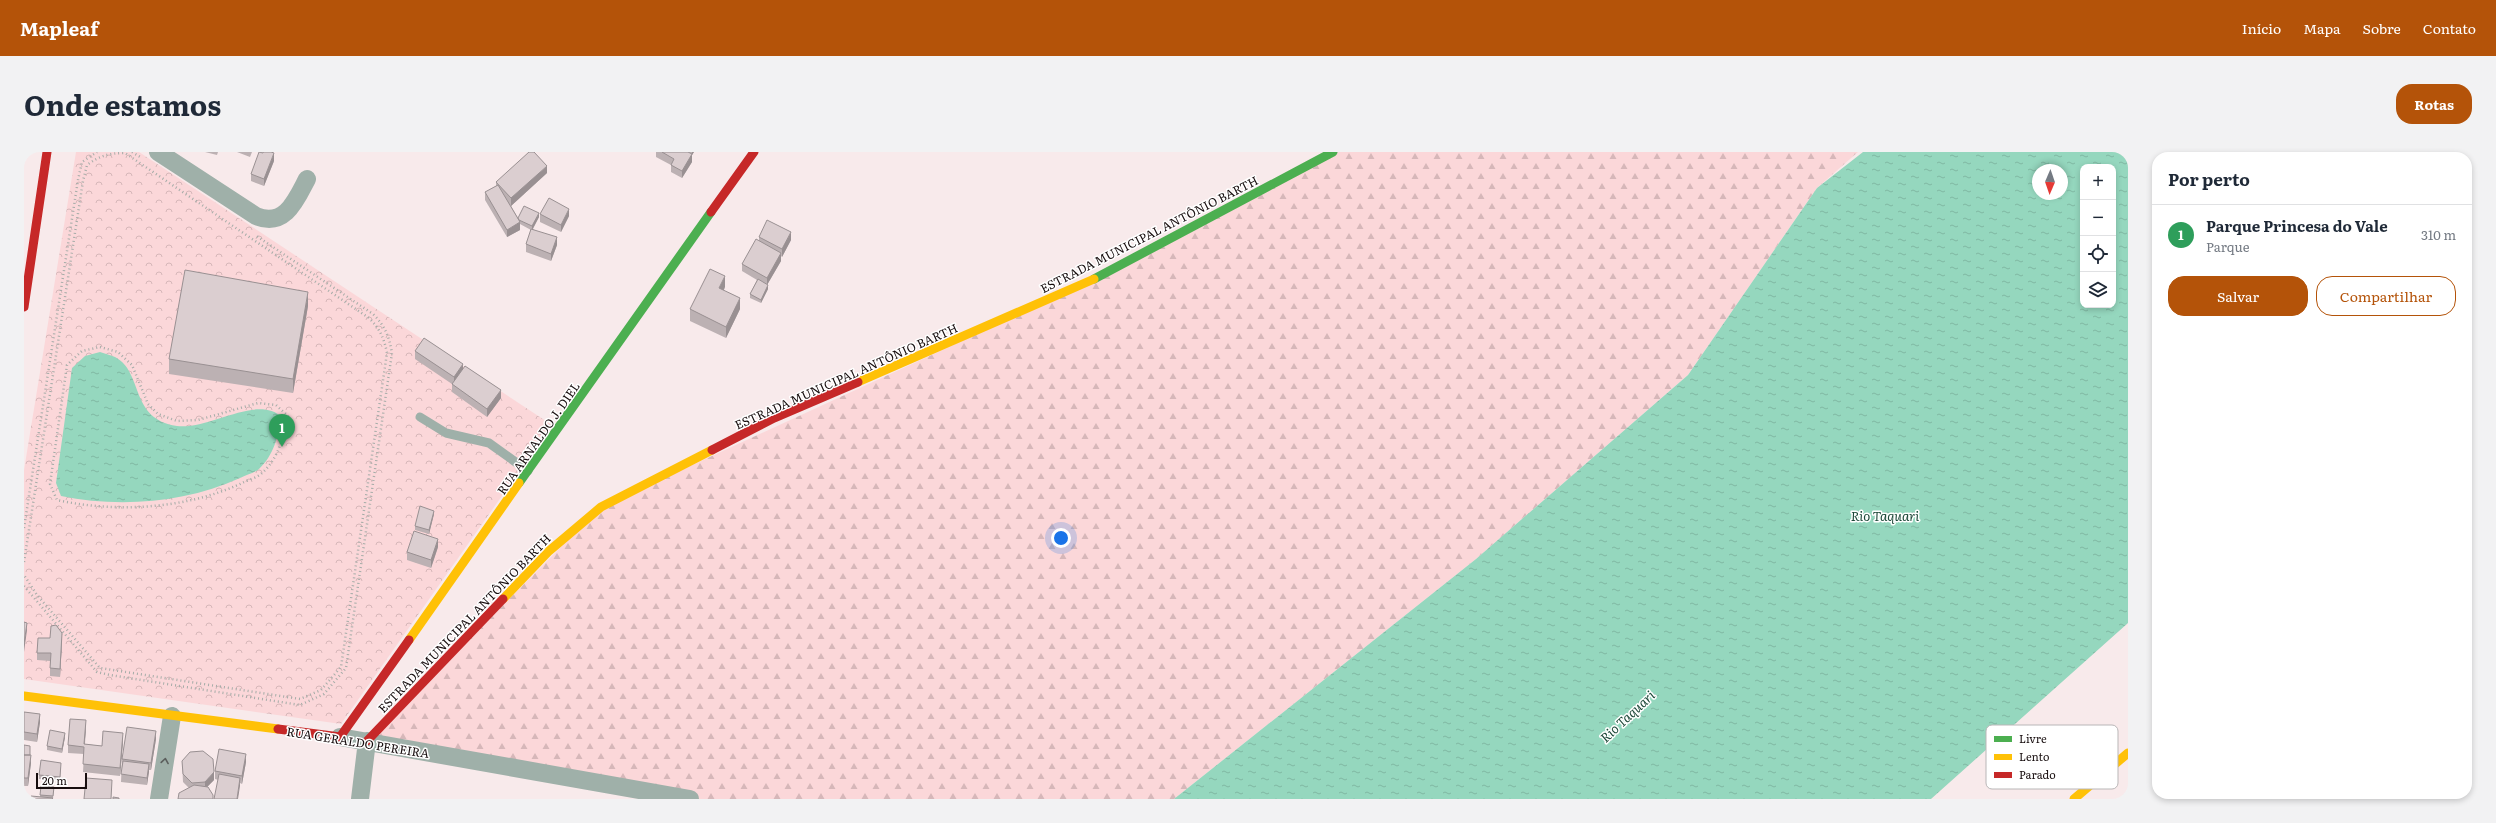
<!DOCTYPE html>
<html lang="pt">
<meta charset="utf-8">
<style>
:root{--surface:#fff;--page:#f2f2f3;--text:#1f2937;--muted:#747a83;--line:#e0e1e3;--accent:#b45309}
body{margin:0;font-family:Literata,serif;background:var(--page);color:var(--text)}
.controls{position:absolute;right:12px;top:12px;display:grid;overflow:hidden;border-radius:8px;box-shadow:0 2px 6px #0003}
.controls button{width:36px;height:36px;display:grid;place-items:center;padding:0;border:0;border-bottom:1px solid var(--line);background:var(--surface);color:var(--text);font:20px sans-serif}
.compass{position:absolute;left:2008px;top:12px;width:36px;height:36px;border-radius:50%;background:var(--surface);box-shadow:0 2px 6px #0003;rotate:182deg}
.scale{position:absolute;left:12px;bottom:10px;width:51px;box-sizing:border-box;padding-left:4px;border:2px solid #170d0e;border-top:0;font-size:11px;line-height:14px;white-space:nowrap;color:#170d0e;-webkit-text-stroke:3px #fff;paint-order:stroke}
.you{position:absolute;left:1037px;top:386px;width:14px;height:14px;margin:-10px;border:3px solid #fff;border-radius:50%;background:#1a73e8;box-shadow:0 0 0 6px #1a73e833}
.badge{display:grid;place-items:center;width:26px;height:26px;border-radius:50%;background:var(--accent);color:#fff;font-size:13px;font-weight:700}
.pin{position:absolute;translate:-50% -33px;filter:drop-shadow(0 1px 2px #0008)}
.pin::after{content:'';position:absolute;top:21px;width:14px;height:12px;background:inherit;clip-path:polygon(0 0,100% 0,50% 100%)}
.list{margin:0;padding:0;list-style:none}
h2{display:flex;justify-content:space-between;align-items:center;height:52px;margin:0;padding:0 16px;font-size:17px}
h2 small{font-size:13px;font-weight:400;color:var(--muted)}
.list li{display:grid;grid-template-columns:26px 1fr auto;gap:12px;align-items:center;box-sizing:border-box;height:60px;padding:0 16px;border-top:1px solid var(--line)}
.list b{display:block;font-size:15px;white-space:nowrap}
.list p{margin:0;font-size:13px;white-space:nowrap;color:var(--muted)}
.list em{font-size:13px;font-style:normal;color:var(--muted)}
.actions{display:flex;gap:8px;padding:12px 16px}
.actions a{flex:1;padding:9px 0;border:1px solid var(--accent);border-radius:16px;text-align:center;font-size:14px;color:var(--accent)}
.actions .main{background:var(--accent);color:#fff}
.icon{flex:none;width:22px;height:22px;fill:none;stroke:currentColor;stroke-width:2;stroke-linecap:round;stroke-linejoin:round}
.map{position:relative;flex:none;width:2104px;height:647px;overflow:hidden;border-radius:16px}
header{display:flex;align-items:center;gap:24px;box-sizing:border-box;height:56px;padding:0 20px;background:var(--accent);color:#fff}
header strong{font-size:19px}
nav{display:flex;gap:22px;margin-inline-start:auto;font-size:14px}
.intro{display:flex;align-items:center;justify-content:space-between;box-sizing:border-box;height:96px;padding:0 24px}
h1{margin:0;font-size:28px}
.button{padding:10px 18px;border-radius:16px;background:var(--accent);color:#fff;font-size:14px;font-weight:700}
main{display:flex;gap:24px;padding:0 24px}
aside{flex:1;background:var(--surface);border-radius:16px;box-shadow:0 2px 6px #0003}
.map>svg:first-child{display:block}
.forest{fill:url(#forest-firs)}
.park{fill:url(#park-crowns)}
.water{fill:url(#water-ripples);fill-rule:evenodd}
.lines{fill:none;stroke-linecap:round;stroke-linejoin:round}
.path{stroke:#a5aca8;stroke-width:2.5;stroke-dasharray:1 3;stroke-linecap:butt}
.lane{stroke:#9fb0a9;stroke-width:9}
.street{stroke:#9fb0a9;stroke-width:18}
.fast{stroke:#4caf50;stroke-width:9}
.slow{stroke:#ffc107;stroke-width:9}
.jam{stroke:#c62828;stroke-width:9}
.wall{fill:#bcb1b3}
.shaded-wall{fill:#999092}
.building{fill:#dbced0;stroke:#999092}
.oneway{stroke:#5b5e5c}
.labels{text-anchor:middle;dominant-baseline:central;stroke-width:3;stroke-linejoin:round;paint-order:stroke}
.street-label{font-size:12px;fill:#170d0e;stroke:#fff}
.water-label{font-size:13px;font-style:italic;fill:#1b4737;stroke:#fff}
.key{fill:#fff;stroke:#b9b6b7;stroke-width:1}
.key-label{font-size:11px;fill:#170d0e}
</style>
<header>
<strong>Mapleaf</strong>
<nav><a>Início</a><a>Mapa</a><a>Sobre</a><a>Contato</a></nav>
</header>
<div class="intro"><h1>Onde estamos</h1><a class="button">Rotas</a></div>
<main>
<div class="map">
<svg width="2104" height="647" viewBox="0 0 2104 647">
<defs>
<pattern id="forest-firs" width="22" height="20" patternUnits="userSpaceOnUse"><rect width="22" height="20" fill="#fbd7d9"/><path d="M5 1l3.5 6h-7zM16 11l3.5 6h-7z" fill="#d6b7b9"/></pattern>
<pattern id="park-crowns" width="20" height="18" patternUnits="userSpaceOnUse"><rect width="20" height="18" fill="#fbd7d9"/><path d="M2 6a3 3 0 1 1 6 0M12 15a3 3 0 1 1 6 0" fill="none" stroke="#d6b7b9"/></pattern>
<pattern id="water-ripples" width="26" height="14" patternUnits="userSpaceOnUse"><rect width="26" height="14" fill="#95d7be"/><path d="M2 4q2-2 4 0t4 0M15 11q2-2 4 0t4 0" fill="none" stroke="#80b7a2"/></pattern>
</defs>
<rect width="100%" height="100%" fill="#f8eaeb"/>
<path class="forest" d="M1309,0H1834L1793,36L1664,223L1452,407L1150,647H666L343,589L577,355L1051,137Z"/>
<path class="park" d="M52,0H115L528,273L317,572L0,527V318Z"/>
<path class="water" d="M1839,0H2104V471L1907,647H1150L1452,407L1664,223L1793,36ZM2059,15H2089V153H2059ZM2014,18H2038V42H2014Z
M76,200C81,202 87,203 91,205C120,220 105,267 153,274C186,278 232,242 258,265C254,284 250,303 235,317C230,321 222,323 216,326C161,351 95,356 37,344L32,331L48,216L61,204Z"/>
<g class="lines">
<path class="path" d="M108,0L118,6
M76,195L94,200L108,213L124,252L134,262L153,269L174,268L234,251L252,253L264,264C259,285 255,306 238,321C233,326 223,328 216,332C161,357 92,361 33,348L26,332L43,213L58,199Z
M0,376L54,28L58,10L73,0
M0,410L59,29L63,13C75,4 85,1 101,1L345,166C356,177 360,186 363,201L317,515L297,538L276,547L76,516L13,443L0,423
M0,434L73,520L86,523L276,553L300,542L322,516L368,201C365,184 361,174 349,162L231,83"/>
<path class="lane" d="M396,265L422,281L465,291L504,319"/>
<path class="street" d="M134,0L232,64C261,76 272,48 283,27
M316,585L666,647
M135,647L148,564
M336,647L343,589"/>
<path class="fast" d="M1070,127L1309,0
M495,331L687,60"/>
<path class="slow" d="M834,230L1070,127
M479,447L525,399L577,355L688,298
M385,488L495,331
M0,544L254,577
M2050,647L2104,601"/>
<path class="jam" d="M687,60L730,0
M0,155L23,0
M688,298L750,266L834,230
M254,577L316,585L385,488
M343,589L479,447"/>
</g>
<path class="wall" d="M181,0H194L193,3Z
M213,0H228L226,5Z
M632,0H670L668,3V10L658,26L647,20V13L632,5Z
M250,9L240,34L227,29V22Z
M523,21L487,54L486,52L494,66L515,65L509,77L533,93L527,109L502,100V92L507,78L496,72V78L483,85L461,48V40L472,34V30Z
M516,62L545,64L537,80L516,70Z
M735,85L767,88L758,105L757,104V109L743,133L744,137L737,151L726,146V142L733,128L718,119V112L735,89Z
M701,135L700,138L716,157L702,186L666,169V157Z
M284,154L269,241L145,222V207Z
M391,199L439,217L477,246L463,265L428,240V232L391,207Z
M410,362L405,382L391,378V374Z
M414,395L407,416L383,408V400Z
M38,489L36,525L26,524V509L13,508V501Z
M0,560L16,570L13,590L0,588Z
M62,576L61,592L78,594L99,589L96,624L59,620L60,602L44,601V593Z
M41,585L38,601L23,598V594Z
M132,587L127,618H125L123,633L97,630L98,607Z
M0,593L6,598V603L7,611L4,634H0Z
M158,609L190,628L183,635L189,647L165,636L159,630Z
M222,610L218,632L216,631V634L191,627V619Z
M37,615L36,629L15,627V623Z
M17,634L30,635L29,647H7L16,645Z"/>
<path class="shaded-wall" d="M668,0H670L668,3V10L658,26V19L668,2Z
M250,1V9L240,34V27Z
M523,14V21L487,54V46Z
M545,57V64L537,80V73Z
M515,61V65L508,78V74Z
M496,70V78L483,85V78Z
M767,80V88L758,105V97Z
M533,85V93L527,109V102Z
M757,101V109L743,133V126Z
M701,124V135L695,147V136Z
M744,133V137L737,151V148Z
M284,140V154L269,241V227Z
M716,146V157L702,186V175Z
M439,212V220L430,233V225Z
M477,238V246L463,265V257Z
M410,359V362L405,382V378Z
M414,387V395L407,416V408Z
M3,471V478L0,500V492Z
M38,481V489L36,525V517Z
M16,562V570L13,590V582Z
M62,568V576L60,598V592Z
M132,579V587L127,618V611Z
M41,581V585L38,601V597Z
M99,581V589L96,624V616Z
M222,602V610L218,632V624Z
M7,603V611L4,634V626Z
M125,612V620L123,633V626Z
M190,620V628L181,637V630Z
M216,626V634L214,647H213Z"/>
<path class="building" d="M235,0L239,1V0H247L250,1L240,27L227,22Z
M505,0H510L523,14L487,46L472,30Z
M638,0H664L668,2L658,19L647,13L650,7Z
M474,33L496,70L483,78L461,40Z
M525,46L545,57L537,73L516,62Z
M500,54L515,61L508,74L495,68L494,66Z
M743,68L767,80L758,97L735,85Z
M507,77L533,85L527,102L502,92Z
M732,87L757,101L743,126L718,112Z
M686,117L701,124L695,136L716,146L702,175L666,157Z
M161,118L284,140L269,227L145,207Z
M734,127L744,133L737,148L726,142Z
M400,186L439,212L430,225L391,199Z
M441,214L477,238L463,257L428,232Z
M396,354L410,359L405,378L391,374Z
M390,379L414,387L407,408L383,400Z
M0,470L3,471L0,492Z
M32,473L38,481L36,517L26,516L27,501H13L14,486H26L27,474Z
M0,560L16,562L13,582L0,580Z
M46,567L62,568L60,592L78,594L79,579L99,581L96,616L59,612L60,595L44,593Z
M103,575L132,579L127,611L98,607Z
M26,578L41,581L38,597L23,594Z
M0,593L6,594V603H0Z
M195,597L222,602L218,624L191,619Z
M179,599L189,607L190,620L181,630L168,631L159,622L158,609L166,600Z
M0,603H7L4,626H0Z
M17,608L37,611L36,625L15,623Z
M99,609L125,612L123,626L97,622Z
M195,622L216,626L213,647H190Z
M62,626L88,628L87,647H60Z
M170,633L184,635L189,643V647H154L155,641Z
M17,634L30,635L29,644L16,643Z
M7,644L29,646L28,647H7Z
M89,645L95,646V647H89Z"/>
<defs><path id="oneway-chevron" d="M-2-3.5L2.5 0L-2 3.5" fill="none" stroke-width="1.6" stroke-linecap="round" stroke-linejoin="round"/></defs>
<use class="oneway" href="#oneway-chevron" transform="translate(141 609) rotate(-81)"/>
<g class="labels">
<g class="street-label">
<text transform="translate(1125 82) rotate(-27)">ESTRADA MUNICIPAL ANTÔNIO BARTH</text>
<text transform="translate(822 224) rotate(-24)">ESTRADA MUNICIPAL ANTÔNIO BARTH</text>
<text transform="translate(514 286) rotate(-55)">RUA ARNALDO J. DIEL</text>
<text transform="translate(440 471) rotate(-46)">ESTRADA MUNICIPAL ANTÔNIO BARTH</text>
<text transform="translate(334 590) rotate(9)">RUA GERALDO PEREIRA</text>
</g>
<g class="water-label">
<text x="1861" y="363">Rio Taquari</text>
<text transform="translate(1603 564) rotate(-43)">Rio Taquari</text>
</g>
</g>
<rect x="1962" y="573" width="132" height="64" rx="6" class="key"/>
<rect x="1970" y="584" width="18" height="6" fill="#4caf50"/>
<rect x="1970" y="602" width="18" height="6" fill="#ffc107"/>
<rect x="1970" y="620" width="18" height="6" fill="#c62828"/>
<g class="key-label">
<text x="1995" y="591">Livre</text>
<text x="1995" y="609">Lento</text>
<text x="1995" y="627">Parado</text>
</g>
</svg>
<div class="controls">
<button>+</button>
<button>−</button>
<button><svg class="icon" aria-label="locate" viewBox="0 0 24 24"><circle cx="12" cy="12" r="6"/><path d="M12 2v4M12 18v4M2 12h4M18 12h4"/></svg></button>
<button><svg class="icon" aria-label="layers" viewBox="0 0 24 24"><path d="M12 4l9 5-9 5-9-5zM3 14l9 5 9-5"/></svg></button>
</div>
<svg class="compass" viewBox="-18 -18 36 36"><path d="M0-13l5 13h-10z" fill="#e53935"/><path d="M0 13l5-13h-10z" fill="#747a83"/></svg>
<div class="scale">20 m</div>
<div class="you"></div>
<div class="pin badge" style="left:258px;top:295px;background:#2e9e5b">1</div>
</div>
<aside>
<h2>Por perto<small></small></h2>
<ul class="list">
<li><span class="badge" style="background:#2e9e5b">1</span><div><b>Parque Princesa do Vale</b><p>Parque</p></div><em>310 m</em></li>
</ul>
<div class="actions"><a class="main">Salvar</a><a>Compartilhar</a></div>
</aside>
</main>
